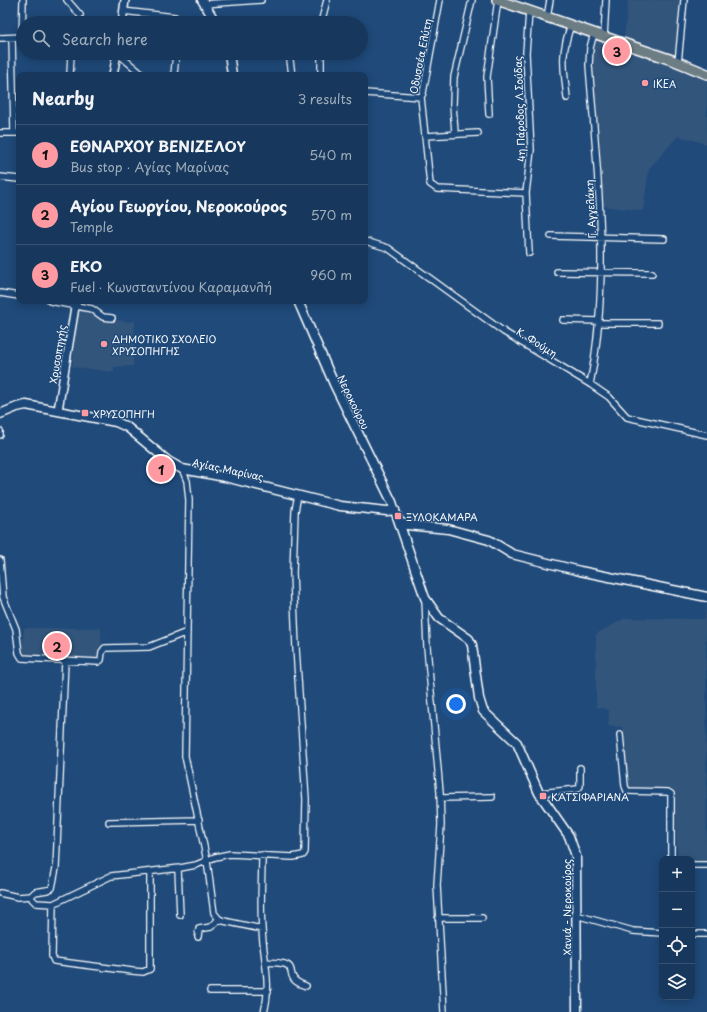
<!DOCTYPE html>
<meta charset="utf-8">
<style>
:root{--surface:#17385c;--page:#203f62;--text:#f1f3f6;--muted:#9eacbb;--line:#365272;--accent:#ff9aa2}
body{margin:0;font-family:"Playpen Sans",sans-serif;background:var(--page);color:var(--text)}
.controls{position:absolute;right:12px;bottom:12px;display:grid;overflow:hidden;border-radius:8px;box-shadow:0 2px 10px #0003}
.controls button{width:36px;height:36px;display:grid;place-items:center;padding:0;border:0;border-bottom:1px solid var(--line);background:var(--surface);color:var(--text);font:20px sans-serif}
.you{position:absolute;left:456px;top:704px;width:14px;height:14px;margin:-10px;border:3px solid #fff;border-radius:50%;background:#1a73e8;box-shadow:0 0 0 6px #1a73e833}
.badge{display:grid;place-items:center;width:26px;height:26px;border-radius:50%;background:var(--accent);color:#111;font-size:13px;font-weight:700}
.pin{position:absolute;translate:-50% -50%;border:2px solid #fff;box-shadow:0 1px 4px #0006}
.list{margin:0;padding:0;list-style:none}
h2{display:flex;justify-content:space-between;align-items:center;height:52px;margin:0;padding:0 16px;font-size:17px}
h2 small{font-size:13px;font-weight:400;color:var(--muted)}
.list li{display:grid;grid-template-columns:26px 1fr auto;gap:12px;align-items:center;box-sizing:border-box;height:60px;padding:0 16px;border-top:1px solid var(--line)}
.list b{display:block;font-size:15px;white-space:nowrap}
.list p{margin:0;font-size:13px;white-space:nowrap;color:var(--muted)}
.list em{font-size:13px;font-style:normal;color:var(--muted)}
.icon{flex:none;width:22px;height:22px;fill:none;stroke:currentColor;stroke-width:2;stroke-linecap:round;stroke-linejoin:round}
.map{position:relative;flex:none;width:707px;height:1012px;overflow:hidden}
.search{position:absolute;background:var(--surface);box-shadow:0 2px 10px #0003;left:16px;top:16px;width:352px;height:44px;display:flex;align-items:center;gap:10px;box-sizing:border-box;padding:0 14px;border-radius:22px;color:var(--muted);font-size:15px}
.panel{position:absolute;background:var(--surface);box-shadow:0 2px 10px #0003;left:16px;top:72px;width:352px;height:232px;border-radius:8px}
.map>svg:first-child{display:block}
.built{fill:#33547c}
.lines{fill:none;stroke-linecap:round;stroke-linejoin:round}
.minor-casing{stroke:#fff;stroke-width:8}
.tertiary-casing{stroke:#fff;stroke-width:10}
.secondary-casing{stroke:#fff;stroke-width:11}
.primary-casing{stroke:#fff;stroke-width:12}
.minor{stroke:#1f4a7a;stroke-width:5.5}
.tertiary{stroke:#1f4a7a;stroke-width:7}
.secondary{stroke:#1f4a7a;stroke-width:8}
.primary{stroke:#6d7d84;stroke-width:9}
.poi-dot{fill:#ff9aa2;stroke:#1f4a7a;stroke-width:1.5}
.labels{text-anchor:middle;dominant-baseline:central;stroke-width:3;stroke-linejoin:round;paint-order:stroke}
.street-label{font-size:10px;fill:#fff;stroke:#1f4a7a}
.poi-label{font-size:10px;fill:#fff;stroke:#1f4a7a;text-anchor:start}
</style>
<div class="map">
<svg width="707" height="1012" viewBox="0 0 707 1012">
<rect width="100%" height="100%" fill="#1f4a7a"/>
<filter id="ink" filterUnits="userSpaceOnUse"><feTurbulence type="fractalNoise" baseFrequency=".025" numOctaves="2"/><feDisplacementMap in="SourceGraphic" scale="8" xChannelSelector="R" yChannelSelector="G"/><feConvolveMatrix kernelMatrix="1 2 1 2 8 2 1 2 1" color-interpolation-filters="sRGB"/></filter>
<g filter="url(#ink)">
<path class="built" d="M628,0H680L676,57L624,39Z
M598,37L707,76V144L678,136L649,169L643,211L603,206L591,57Z
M79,307L95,311L105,318L130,322L135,320L133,366L114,367V372L72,367Z
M706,597L707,863H692V859H678L672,789L629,788L622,727L608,726L609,710L596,707V634L625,618L705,619Z
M24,628H101L102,658L101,660L22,658Z"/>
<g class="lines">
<g class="minor-casing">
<path id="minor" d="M67,0L80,15
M440,0L423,93L421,97L430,184L437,189L526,193
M204,4L261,0
M123,11L175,17L177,23
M547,18L550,0
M321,23L327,0
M22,37L23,0
M604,37L606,0
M0,38L23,37
M12,38L14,133
M117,53L143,75
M289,53L292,75
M321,53V75
M678,63L684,0
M70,75L71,53
M174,75L176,53
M365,93L421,97
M567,98C564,68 560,55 571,25
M489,114L487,77L498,0
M0,133H19
M455,133L453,105L454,77L472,0
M425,136L478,133
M0,177L19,179
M551,236L664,239
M365,241L388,248L504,332L590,384L609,397L627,417L707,435
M529,253L526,193L531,150L526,53L529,12
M557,272L652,273
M0,293L19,296
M50,301L92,309L103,317L112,318
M563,320L599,321
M599,323H658
M590,384C611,279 597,170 589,65L590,48L594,33
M0,431V435
M182,469L187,481L189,500L185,756L207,861L214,913L219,919L224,921L262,929
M0,560L3,597L16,629L19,653L22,658L98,662L101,660L102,652L105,648L149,647L187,632
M425,599L427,647L440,792L441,825L437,885L444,1012
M65,661L56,868L52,888L47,890L35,892L31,896L32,899L36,903L53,904L52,956L54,961L132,971L143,972L150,969V873
M620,735L625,786L627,791L668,792L671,794V859
M539,793L578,789L580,786V768
M440,798L492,797
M109,822L199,820
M262,855C262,879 260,904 262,929C263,958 272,983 264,1012
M692,865H707
M178,869L180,915
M0,893L18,897L31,896
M53,904L111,876L180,868L196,865L215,857L230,854L293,857L303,855L305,852L306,799L296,648L293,573L295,511L298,495
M576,915L633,931L662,933
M438,918H482
M692,934H707
M198,937L199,929L211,927L219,919
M265,962C271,963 282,962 287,965C296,969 284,979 306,986
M210,991H268"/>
</g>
<g class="tertiary-casing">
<path id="tertiary" d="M122,23L125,0
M113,75L117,53
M58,410L76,301"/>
</g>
<g class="secondary-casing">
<path id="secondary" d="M202,0L216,23
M229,53L232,75
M298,301L334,384L392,502L425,598L439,618L469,639L472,645L479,698L483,711L517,743L539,793L569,836L576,856L577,1012
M0,414L17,407L26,405L116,422L127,427L168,461L182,469L225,477L340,506L387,511L395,510
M400,522L407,525L448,529L489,540L512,554L580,571L707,597"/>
</g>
<g class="primary-casing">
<path id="primary" d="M497,0L675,61L707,74"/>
</g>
<use href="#minor" class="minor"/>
<use href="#tertiary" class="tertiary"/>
<use href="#secondary" class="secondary"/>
<use href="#primary" class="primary"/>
</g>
</g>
<g class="poi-dot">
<circle cx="645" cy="83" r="4"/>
<circle cx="104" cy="344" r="4"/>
<rect x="81" y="409" width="8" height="8" rx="2"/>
<rect x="394" y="512" width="8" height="8" rx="2"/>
<rect x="539" y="792" width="8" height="8" rx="2"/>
</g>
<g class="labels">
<g class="street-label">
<text transform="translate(420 56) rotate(-79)">Οδυσσέα Ελύτη</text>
<text transform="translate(519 109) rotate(-92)">4η Πάροδος Λ.Σούδας</text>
<text transform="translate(590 209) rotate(-93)">Γ. Αγγελάκη</text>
<text transform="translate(537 342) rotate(32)">Κ. Φούμη</text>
<text transform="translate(57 354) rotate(-81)">Χρυσοπηγής</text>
<text transform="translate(354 402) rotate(64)">Νεροκούρου</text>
<text transform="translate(228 469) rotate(12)">Αγίας Μαρίνας</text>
<text transform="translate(566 907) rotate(-90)">Χανιά - Νεροκούρος</text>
</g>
<g class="poi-label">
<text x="653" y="83">IKEA</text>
<text x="112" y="338">ΔΗΜΟΤΙΚΟ ΣΧΟΛΕΙΟ<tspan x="112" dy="12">ΧΡΥΣΟΠΗΓΗΣ</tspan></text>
<text x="93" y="413">ΧΡΥΣΟΠΗΓΗ</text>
<text x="406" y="516">ΞΥΛΟΚΑΜΑΡΑ</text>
<text x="551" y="796">ΚΑΤΣΙΦΑΡΙΑΝΑ</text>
</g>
</g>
</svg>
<div class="controls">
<button>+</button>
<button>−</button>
<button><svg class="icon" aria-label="locate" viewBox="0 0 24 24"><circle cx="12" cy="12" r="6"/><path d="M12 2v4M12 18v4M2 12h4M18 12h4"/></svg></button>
<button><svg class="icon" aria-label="layers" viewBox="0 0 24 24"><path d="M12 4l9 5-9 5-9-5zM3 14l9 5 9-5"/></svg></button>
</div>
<div class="you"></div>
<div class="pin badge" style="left:161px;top:469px">1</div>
<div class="pin badge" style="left:57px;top:646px">2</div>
<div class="pin badge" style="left:617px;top:51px">3</div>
<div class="search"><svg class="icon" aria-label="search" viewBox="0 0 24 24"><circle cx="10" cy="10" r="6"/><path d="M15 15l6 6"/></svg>Search here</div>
<section class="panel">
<h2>Nearby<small>3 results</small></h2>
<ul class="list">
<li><span class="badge">1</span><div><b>ΕΘΝΑΡΧΟΥ ΒΕΝΙΖΕΛΟΥ</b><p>Bus stop · Αγίας Μαρίνας</p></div><em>540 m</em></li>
<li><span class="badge">2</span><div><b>Αγίου Γεωργίου, Νεροκούρος</b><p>Temple</p></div><em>570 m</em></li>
<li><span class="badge">3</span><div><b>EKO</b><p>Fuel · Κωνσταντίνου Καραμανλή</p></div><em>960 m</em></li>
</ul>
</section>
</div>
